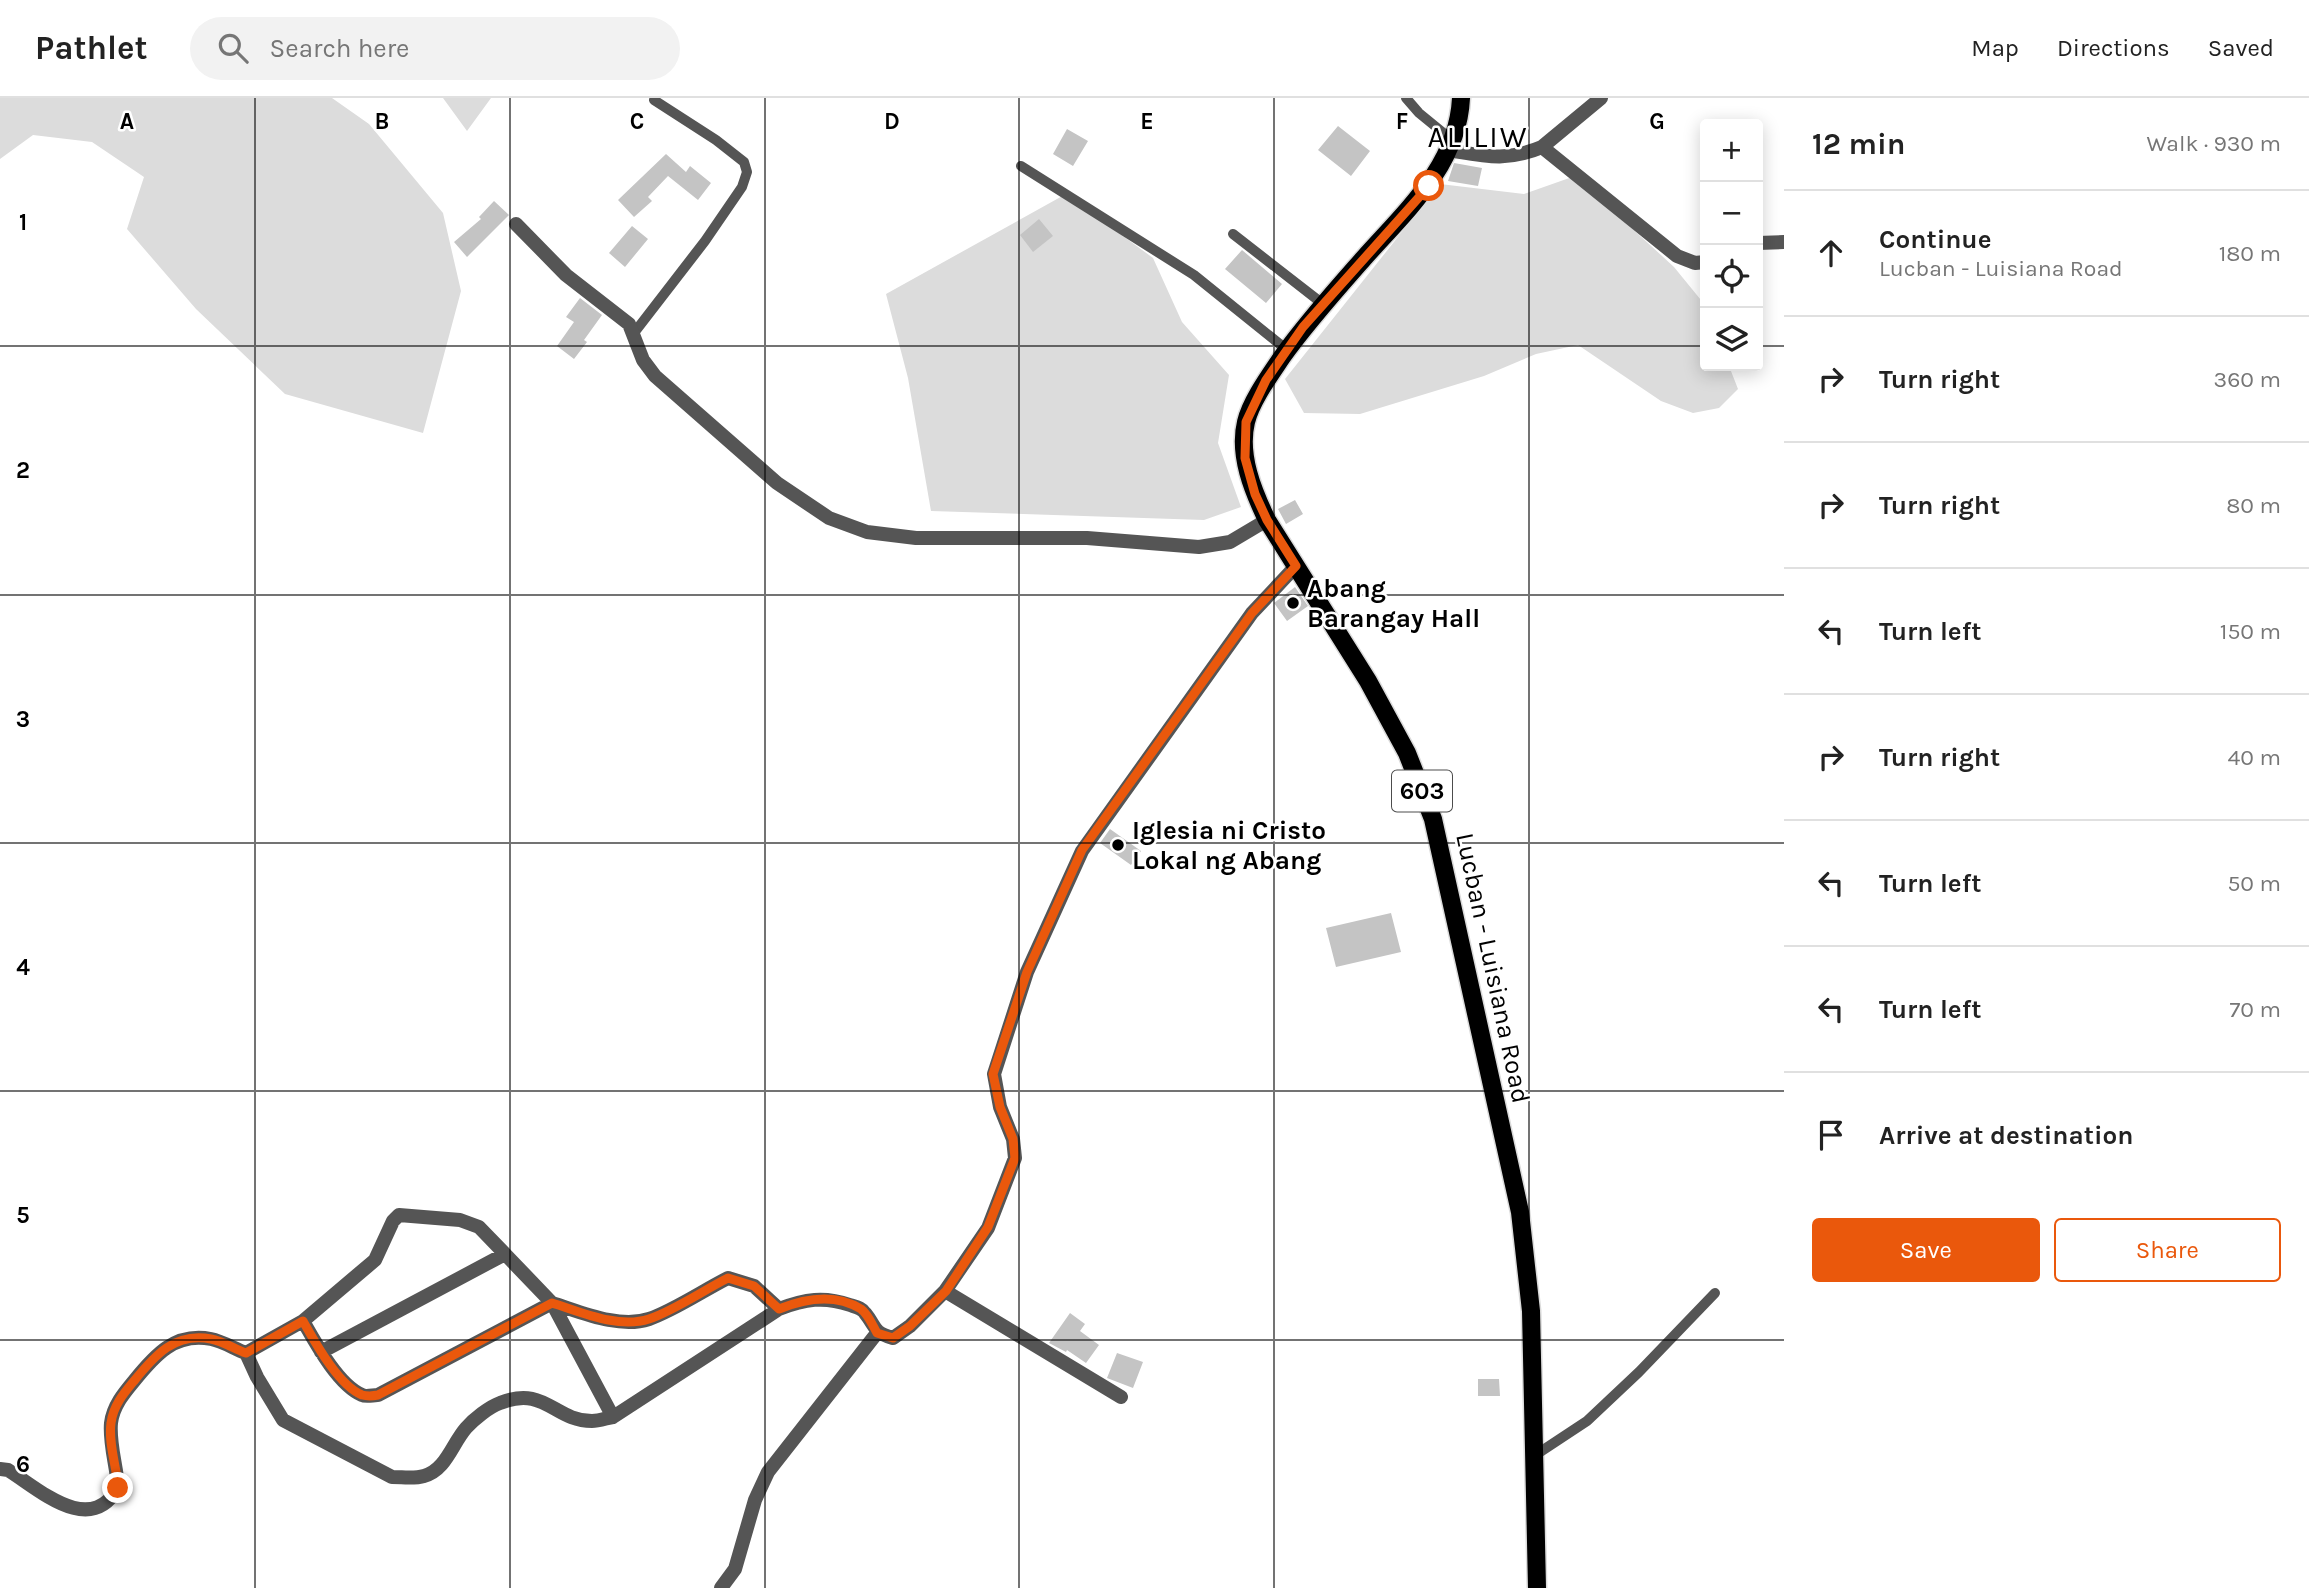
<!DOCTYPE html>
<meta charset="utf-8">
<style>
:root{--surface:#fff;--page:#f2f2f2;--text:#222;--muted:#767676;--line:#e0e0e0;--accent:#ea580c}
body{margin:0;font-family:Karla,sans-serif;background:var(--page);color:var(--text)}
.controls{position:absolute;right:21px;top:21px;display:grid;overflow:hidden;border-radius:7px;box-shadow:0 4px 18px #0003}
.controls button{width:63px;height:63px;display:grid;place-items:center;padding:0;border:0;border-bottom:2px solid var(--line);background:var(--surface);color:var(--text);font:35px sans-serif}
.stop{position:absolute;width:21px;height:21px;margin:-16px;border:5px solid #ea580c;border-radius:50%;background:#fff}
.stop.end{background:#ea580c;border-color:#fff;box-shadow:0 2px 7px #0008}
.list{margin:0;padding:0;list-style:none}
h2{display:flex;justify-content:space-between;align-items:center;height:91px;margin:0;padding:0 28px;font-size:30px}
h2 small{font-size:23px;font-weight:400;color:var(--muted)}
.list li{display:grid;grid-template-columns:46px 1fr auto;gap:21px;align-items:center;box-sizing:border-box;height:126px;padding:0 28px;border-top:2px solid var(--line)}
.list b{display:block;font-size:26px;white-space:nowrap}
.list p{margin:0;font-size:23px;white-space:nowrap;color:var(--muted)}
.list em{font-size:23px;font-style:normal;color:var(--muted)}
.actions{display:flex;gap:14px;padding:21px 28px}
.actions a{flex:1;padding:16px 0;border:2px solid var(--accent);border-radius:7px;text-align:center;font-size:24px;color:var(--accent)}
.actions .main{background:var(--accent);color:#fff}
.icon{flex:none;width:38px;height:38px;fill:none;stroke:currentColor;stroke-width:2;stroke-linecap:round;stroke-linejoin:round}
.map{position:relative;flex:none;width:1784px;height:1490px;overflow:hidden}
header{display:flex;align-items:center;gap:42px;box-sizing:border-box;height:98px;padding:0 35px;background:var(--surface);border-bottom:2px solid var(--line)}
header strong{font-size:33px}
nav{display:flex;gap:38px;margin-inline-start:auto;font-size:24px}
.search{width:490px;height:63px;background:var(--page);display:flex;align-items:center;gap:18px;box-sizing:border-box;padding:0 24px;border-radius:38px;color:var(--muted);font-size:26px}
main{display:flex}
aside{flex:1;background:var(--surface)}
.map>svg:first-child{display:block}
.green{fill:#dcdcdc}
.building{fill:#c4c4c4}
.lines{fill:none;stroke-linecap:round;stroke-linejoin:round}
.primary-casing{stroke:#dbdbdb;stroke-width:21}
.lane{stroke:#555;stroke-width:10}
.street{stroke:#555;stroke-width:14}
.primary{stroke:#000;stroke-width:18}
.route{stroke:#ea580c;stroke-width:9}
.grid{fill:none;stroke:#000;stroke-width:2;stroke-opacity:0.55}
.poi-dot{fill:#000;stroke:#fff;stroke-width:2.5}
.labels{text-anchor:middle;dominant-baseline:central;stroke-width:5;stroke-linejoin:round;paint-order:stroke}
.shield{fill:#fff;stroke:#4c4c4c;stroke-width:2}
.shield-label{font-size:24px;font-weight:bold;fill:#000}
.poi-label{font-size:26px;font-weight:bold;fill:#000;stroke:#fff;text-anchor:start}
.street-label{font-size:26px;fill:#000;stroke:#fff}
.quarter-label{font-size:30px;letter-spacing:2px;fill:#000;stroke:#fff}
.grid-label{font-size:23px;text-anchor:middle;font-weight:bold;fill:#000;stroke:#fff;stroke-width:5;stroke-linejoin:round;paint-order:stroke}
</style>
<header>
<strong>Pathlet</strong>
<div class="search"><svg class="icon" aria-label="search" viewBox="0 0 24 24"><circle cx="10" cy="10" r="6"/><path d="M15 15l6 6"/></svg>Search here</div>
<nav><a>Map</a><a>Directions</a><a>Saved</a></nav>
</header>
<main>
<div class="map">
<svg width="1784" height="1490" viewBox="0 0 1784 1490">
<rect width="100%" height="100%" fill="#fff"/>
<path class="green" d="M0,0H332L369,26L443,115L461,193L423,335L285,296L196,211L127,131L144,79L92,44L33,37L0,61Z
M443,0H491L467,33Z
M1575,78L1674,169L1705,207V268H1729L1738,291L1719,310L1693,315L1661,303L1578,247L1536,256L1484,278L1360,316L1304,315L1285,281L1440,86L1524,96Z
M1066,96L1153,160L1182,224L1229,277L1218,345L1241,409L1204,422L931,413L908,280L886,196Z"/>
<path class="building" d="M1338,28L1370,53L1351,78L1318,52Z
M1067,31L1088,43L1073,68L1053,56Z
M666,56L686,74L690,68L711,85L698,102L668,78L648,99L652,103L634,119L618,102Z
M1454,65L1482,70L1478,88L1448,83Z
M494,103L509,117L467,159L454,144L481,121L479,119Z
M1039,121L1053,138L1033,154L1020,137Z
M632,128L648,141L625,169L609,155Z
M1242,152L1282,186L1266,205L1225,171Z
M580,200L602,217L584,242L587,244L574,261L557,248L574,224L566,219Z
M1295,402L1303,416L1286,426L1278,411Z
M1295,489L1308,508L1287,523L1274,505Z
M1110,731L1141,753L1131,767L1100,745Z
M1391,815L1401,854L1336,869L1326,830Z
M1070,1215L1085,1226L1080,1233L1099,1247L1086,1265L1067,1252L1066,1254L1049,1245Z
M1117,1255L1143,1264L1133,1290L1107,1280Z
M1478,1281H1499L1500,1298H1478Z"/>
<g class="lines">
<g class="primary-casing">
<path id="primary" d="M1461,0C1458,67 1405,114 1364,160C1335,193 1307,224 1282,259C1270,277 1251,303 1246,324C1238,357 1253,393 1267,422L1368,583L1407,655L1433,721L1520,1114L1531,1213L1537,1490"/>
</g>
<path class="lane" d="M1406,0L1419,15L1452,42
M1021,68L1194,177L1287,252
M1233,136L1323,206
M634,235L705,143L742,89L747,74L744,64L716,42L654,2
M1534,1358L1587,1323L1639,1274L1715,1195"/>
<path class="street" d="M1542,49L1601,0
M1448,52C1485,58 1506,64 1542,49L1677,158L1695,165L1705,164
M516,126L566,177L629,226L643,262L655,278L777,385L829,420L867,434L916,440H1087L1199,449L1230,444L1267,422
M1758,145L1784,144
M945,1193L1121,1299
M303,1223C315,1244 338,1287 362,1297C366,1299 373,1297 378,1297L552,1205C581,1214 619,1231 649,1221C673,1213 704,1192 728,1180L754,1188L779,1211
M321,1254L505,1156L552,1205L613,1319
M246,1255L303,1223L375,1162L393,1123L399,1117L460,1122L479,1129L505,1156
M0,1371L8,1372C39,1391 89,1439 118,1390C117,1369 109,1346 111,1325C113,1308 124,1295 134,1283C155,1257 175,1234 211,1241C222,1243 235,1251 246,1255L257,1279L283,1322L392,1379C403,1379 414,1381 424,1378C446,1372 452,1346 466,1330C474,1321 489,1309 500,1305C545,1287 554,1323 592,1323C599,1323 607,1320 613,1319L779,1211C805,1201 824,1198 850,1207C856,1209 862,1210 865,1215C878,1231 871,1233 893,1240L910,1228L945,1193L988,1130L1015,1060L1013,1041L1000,1009L994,976L1027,874L1082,753L1252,515L1296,468
M721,1490L735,1471L755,1402L768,1374L877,1235"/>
<use href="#primary" class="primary"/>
</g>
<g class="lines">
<path class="route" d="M118,1390C117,1369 108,1346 111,1325C113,1308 124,1295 134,1283C155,1257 175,1234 211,1241C222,1243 235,1251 246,1255L303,1223C315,1244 338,1287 362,1297C366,1298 373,1298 378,1297L552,1205C581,1214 618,1231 649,1221C673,1213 704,1192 728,1180L754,1188L779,1211C806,1200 835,1195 861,1211C868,1216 873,1228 877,1235L893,1240L910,1228L946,1193L988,1129L1015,1060L1013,1041L1000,1009L993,976L1027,874L1082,752L1252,515L1296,468L1267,422L1255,396L1245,360L1246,324L1266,282L1303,229L1429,88"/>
</g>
<path class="grid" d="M255,0V1490M510,0V1490M765,0V1490M1019,0V1490M1274,0V1490M1529,0V1490M0,248H1705M1758,248H1784M0,497H1784M0,745H1784M0,993H1784M0,1242H1784"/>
<g class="poi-dot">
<circle cx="1293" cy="505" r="7"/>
<circle cx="1118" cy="747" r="7"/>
</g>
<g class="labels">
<rect class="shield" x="1392" y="672.5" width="60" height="41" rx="5"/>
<g class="shield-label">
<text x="1422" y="693">603</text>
</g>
<g class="poi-label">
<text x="1307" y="490">Abang<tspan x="1307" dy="30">Barangay Hall</tspan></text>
<text x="1132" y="732">Iglesia ni Cristo<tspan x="1132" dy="30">Lokal ng Abang</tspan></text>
</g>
<g class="street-label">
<text transform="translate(1493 870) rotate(78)">Lucban - Luisiana Road</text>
</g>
<g class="quarter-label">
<text x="1478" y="39">ALILIW</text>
</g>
</g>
<g class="grid-label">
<text x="127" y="31">A</text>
<text x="382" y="31">B</text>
<text x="637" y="31">C</text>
<text x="892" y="31">D</text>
<text x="1147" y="31">E</text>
<text x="1402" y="31">F</text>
<text x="1657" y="31">G</text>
<text x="23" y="132">1</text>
<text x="23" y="380">2</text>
<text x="23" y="629">3</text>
<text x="23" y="877">4</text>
<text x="23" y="1125">5</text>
<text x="23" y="1374">6</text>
</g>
</svg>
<div class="controls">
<button>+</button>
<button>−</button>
<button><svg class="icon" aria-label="locate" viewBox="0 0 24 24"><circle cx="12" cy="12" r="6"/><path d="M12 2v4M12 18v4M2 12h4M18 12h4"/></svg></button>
<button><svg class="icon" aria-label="layers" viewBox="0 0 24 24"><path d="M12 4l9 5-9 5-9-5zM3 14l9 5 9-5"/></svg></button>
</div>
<div class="stop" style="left:1429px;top:88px"></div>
<div class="stop end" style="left:118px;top:1390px"></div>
</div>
<aside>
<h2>12 min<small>Walk · 930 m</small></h2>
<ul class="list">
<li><svg class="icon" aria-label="ahead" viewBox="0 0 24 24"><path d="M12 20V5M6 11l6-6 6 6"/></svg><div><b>Continue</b><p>Lucban - Luisiana Road</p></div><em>180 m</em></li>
<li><svg class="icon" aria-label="right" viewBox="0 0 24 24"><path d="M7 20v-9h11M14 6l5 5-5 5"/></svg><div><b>Turn right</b></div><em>360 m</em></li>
<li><svg class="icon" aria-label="right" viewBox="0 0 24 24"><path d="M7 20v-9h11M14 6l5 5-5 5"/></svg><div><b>Turn right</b></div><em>80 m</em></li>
<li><svg class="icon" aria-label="left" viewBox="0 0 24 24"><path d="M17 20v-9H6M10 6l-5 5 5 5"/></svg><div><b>Turn left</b></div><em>150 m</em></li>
<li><svg class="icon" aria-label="right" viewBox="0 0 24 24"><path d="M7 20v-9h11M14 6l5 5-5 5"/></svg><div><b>Turn right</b></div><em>40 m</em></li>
<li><svg class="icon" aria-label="left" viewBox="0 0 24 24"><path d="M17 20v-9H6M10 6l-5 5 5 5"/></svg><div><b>Turn left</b></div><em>50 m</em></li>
<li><svg class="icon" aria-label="left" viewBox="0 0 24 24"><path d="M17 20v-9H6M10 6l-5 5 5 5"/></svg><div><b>Turn left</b></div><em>70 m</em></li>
<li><svg class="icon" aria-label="arrive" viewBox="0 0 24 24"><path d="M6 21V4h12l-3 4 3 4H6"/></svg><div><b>Arrive at destination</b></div></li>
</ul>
<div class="actions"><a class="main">Save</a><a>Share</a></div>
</aside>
</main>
